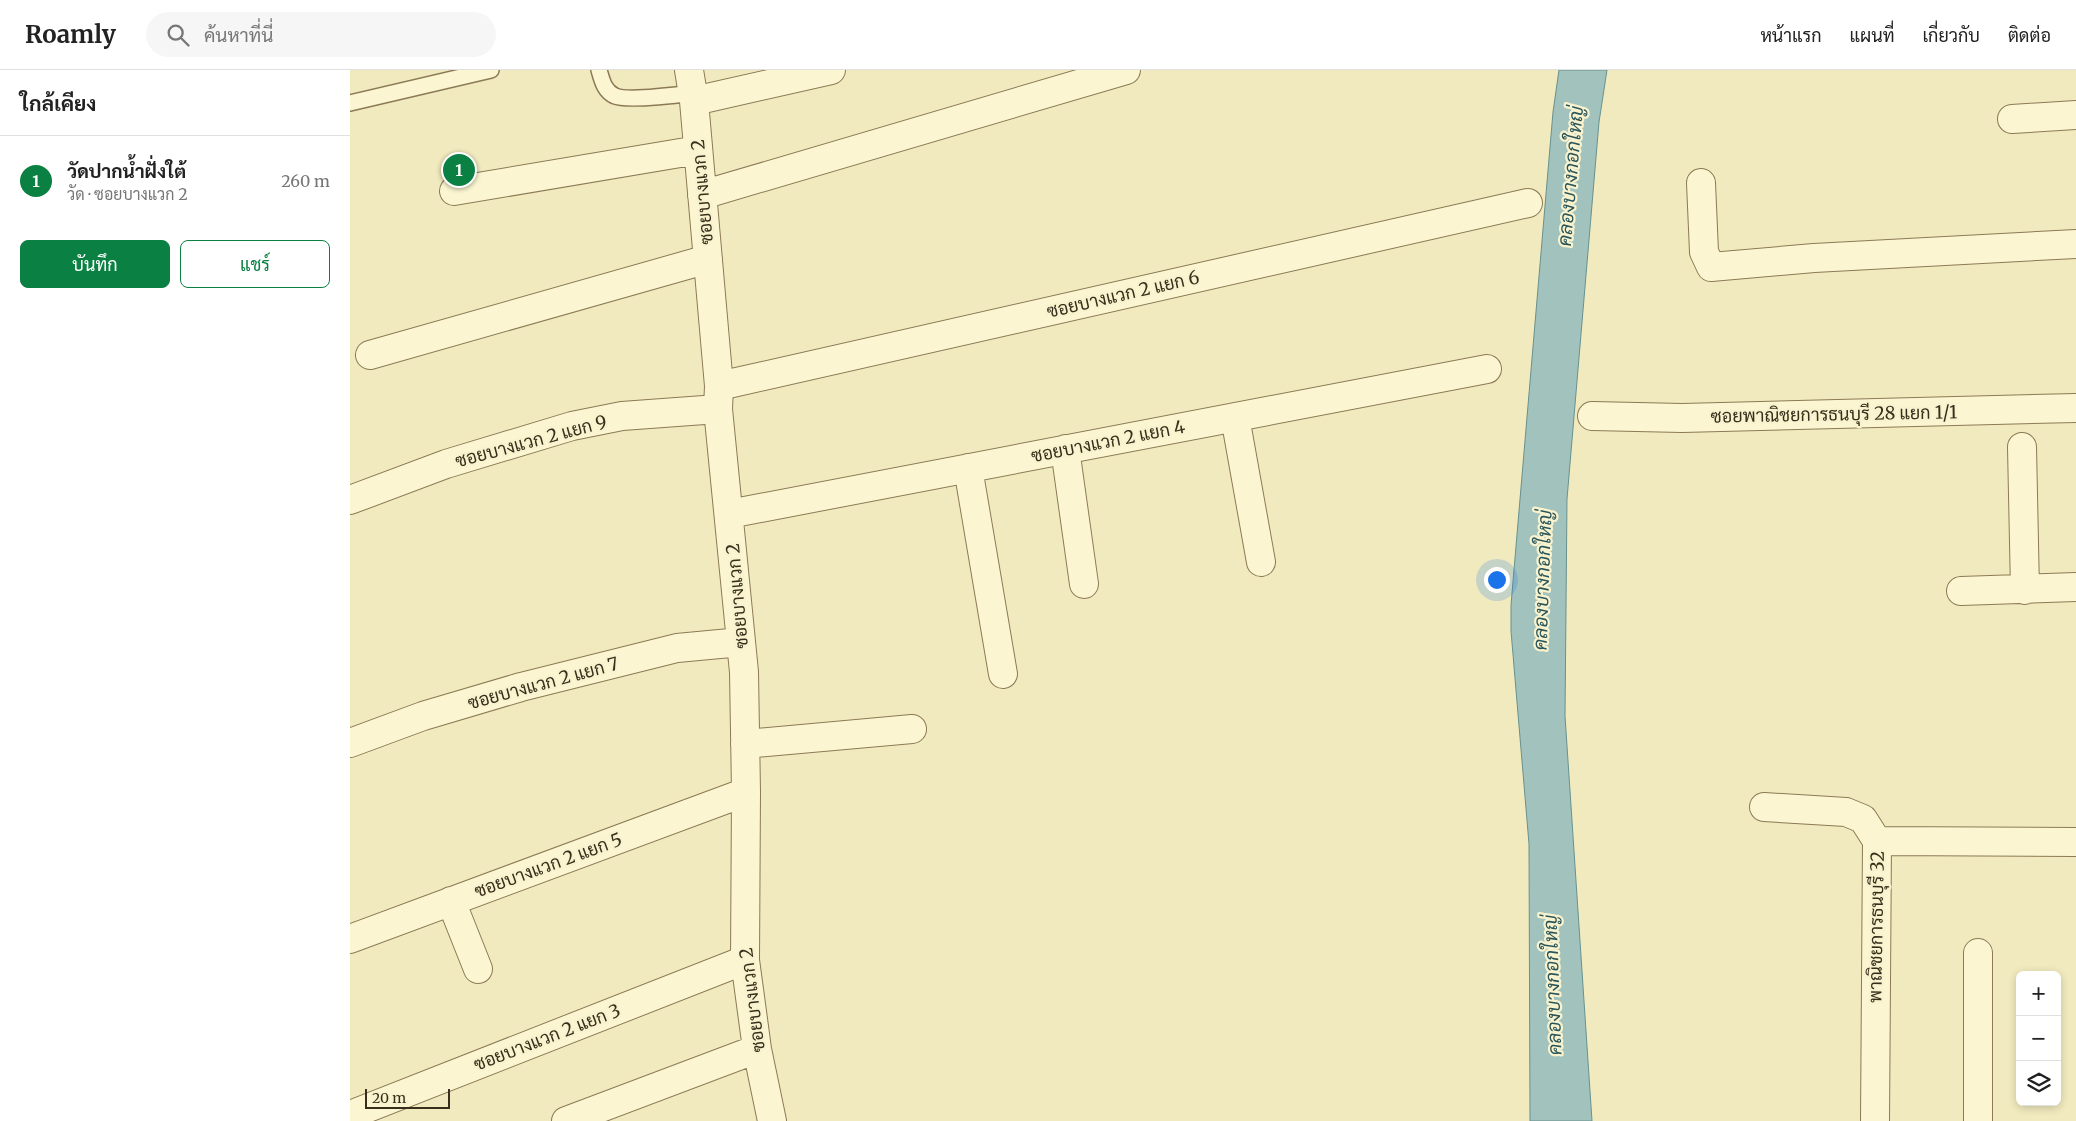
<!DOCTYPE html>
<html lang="th">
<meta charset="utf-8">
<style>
:root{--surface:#fff;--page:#f6f6f6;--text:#222;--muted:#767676;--line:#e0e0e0;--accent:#0b8043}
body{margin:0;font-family:Merriweather,Sarabun,serif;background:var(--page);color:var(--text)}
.controls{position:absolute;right:15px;bottom:15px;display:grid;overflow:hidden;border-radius:8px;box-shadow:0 2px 8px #0003}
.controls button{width:45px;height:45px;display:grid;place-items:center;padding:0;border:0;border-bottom:1px solid var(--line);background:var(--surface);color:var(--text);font:25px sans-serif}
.scale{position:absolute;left:15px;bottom:12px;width:85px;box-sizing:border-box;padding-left:5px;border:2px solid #392e1b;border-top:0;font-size:14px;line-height:18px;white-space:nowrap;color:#392e1b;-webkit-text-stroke:4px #f8f3ce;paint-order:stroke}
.you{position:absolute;left:1146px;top:509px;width:18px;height:18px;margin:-12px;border:4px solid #fff;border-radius:50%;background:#1a73e8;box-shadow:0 0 0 8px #1a73e833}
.badge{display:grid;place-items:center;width:32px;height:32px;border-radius:50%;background:var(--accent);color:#fff;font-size:16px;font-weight:700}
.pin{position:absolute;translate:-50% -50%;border:2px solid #fff;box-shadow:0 1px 5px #0006}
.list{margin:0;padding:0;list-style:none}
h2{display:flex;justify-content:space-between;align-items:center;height:65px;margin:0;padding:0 20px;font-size:21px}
h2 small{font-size:16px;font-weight:400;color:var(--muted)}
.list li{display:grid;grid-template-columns:32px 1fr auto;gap:15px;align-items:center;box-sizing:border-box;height:90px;padding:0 20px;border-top:1px solid var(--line)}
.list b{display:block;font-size:19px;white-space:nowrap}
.list p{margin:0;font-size:16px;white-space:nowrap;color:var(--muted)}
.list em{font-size:16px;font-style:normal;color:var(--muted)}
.actions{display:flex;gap:10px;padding:15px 20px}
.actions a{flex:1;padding:11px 0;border:1px solid var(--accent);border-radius:8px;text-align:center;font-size:18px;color:var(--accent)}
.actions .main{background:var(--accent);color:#fff}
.icon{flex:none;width:28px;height:28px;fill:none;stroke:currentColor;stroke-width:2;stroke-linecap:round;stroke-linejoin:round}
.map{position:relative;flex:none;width:1726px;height:1051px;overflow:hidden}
header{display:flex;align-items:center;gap:30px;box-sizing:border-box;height:70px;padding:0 25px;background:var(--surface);border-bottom:1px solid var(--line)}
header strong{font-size:24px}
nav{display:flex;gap:28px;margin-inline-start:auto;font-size:18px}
.search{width:350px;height:45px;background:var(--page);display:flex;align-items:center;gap:12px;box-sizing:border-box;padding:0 18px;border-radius:28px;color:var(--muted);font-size:19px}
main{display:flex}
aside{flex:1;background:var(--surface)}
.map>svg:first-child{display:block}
.water{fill:#a2c2be;stroke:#68918d}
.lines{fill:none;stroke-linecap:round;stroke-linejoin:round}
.service-casing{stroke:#8b7a55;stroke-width:18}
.minor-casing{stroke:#8b7a55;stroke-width:30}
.service{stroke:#fbf6d1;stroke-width:15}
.minor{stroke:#fbf6d1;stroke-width:28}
.labels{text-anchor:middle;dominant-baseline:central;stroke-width:4.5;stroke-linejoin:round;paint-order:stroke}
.street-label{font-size:18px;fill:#392e1b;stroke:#f8f3ce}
.water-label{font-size:19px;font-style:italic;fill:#29555a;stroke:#f8f3ce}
</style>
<header>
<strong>Roamly</strong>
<div class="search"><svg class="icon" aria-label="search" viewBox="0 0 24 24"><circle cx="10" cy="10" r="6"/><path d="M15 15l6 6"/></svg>ค้นหาที่นี่</div>
<nav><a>หน้าแรก</a><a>แผนที่</a><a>เกี่ยวกับ</a><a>ติดต่อ</a></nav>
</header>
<main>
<aside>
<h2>ใกล้เคียง<small></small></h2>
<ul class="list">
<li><span class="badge">1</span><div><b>วัดปากน้ำฝั่งใต้</b><p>วัด · ซอยบางแวก 2</p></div><em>260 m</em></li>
</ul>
<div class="actions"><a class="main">บันทึก</a><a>แชร์</a></div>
</aside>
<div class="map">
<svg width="1726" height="1051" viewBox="0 0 1726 1051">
<rect width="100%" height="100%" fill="#f1eabe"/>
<path class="water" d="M1209,0H1257L1249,52L1217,429L1215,646L1242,1051H1180L1179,774L1161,561V535L1203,42Z"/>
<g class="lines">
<g class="service-casing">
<path id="service" d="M249,0C252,10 254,21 265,26C277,31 327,25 343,23
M0,33L141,0"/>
</g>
<g class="minor-casing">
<path id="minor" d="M339,0L344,31L369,316L368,339L394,602L396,722L395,890L407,979L422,1051
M344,31L481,0
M1662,49L1726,45
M1351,113L1354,182L1361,197L1464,188L1726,174
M104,121L348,80
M352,125L776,0
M20,285L358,189
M369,316L1178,133
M1242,346L1332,348L1726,338
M885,347L911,492
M1672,377L1675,520
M715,379L734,514
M618,398L653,604
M0,430L96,394L222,356L272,346L368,339
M379,444L1137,299
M1611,521L1726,517
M0,673L73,646L171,617L327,578L391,572
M395,674L562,659
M1414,737L1496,742L1513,749L1527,771
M101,831L128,899
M0,869L396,722
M0,1045L395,890
M216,1051L407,979
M1525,1051L1527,771L1726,772
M1628,1051V883"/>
</g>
<use href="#service" class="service"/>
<use href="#minor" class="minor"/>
</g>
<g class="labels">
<g class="street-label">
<text transform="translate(352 122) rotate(-95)">ซอยบางแวก 2</text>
<text transform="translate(773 224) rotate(-13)">ซอยบางแวก 2 แยก 6</text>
<text transform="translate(1484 344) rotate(-1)">ซอยพาณิชยการธนบุรี 28 แยก 1/1</text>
<text transform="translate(181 371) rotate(-15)">ซอยบางแวก 2 แยก 9</text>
<text transform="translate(758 371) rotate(-11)">ซอยบางแวก 2 แยก 4</text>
<text transform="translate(387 526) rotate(-95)">ซอยบางแวก 2</text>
<text transform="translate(193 613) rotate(-15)">ซอยบางแวก 2 แยก 7</text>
<text transform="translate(198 795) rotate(-20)">ซอยบางแวก 2 แยก 5</text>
<text transform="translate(1526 857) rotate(-89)">พาณิชยการธนบุรี 32</text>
<text transform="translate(402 930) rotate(-97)">ซอยบางแวก 2</text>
<text transform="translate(197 967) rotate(-21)">ซอยบางแวก 2 แยก 3</text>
</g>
<g class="water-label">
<text transform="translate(1220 106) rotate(-85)">คลองบางกอกใหญ่</text>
<text transform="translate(1192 510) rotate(-88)">คลองบางกอกใหญ่</text>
<text transform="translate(1202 915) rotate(-92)">คลองบางกอกใหญ่</text>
</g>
</g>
</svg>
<div class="controls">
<button>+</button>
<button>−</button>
<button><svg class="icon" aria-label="layers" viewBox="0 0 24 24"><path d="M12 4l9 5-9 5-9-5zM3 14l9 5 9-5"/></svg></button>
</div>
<div class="scale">20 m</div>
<div class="you"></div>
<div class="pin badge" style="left:109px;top:100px">1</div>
</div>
</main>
